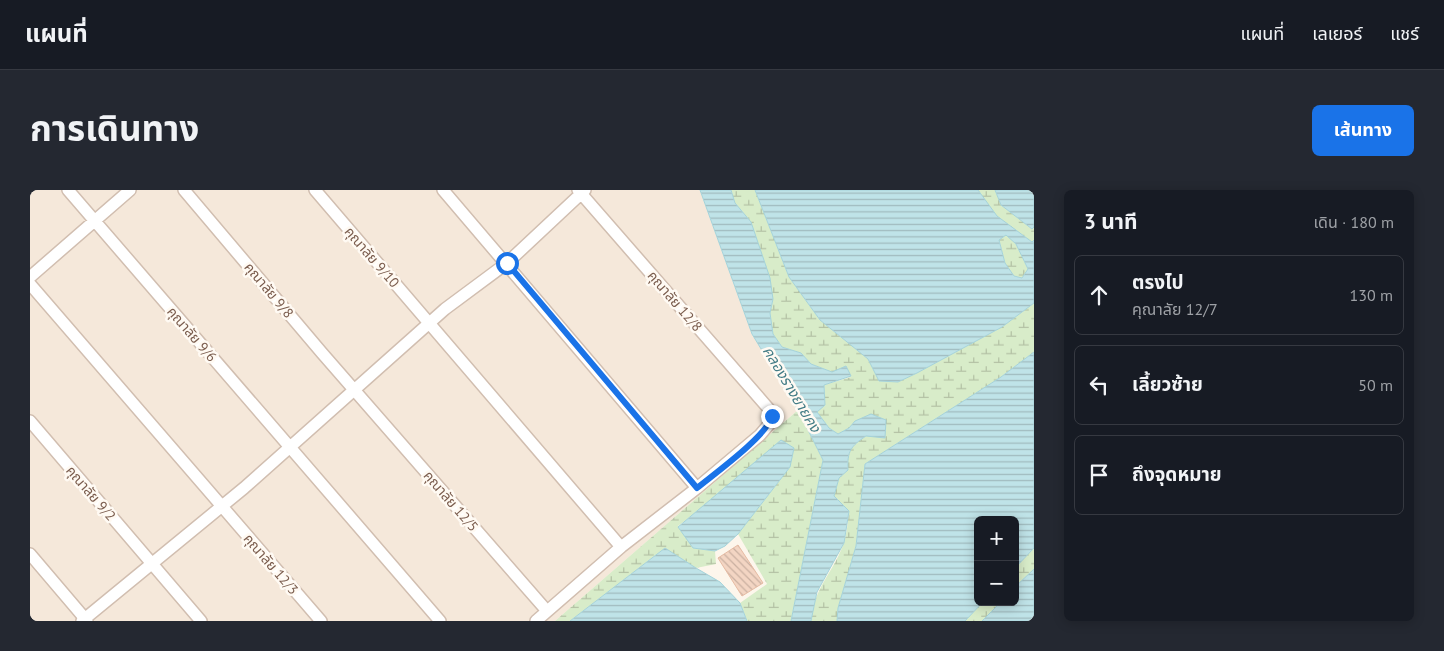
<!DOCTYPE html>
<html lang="th">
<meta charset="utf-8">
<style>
:root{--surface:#171b24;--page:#242831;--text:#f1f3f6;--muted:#9ea1a6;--line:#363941;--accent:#1a73e8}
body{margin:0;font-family:"PT Sans","Noto Sans Thai",sans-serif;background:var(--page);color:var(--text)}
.controls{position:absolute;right:15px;bottom:15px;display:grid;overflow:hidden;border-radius:8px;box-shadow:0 2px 12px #0003}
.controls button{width:45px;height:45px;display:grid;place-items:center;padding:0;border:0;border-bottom:1px solid var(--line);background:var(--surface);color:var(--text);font:25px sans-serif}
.stop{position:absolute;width:15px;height:15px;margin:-11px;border:4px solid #1a73e8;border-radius:50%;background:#fff}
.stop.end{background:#1a73e8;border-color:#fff;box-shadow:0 1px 5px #0008}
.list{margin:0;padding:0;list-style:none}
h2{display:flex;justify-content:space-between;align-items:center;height:65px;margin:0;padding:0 20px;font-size:21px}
h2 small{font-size:16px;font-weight:400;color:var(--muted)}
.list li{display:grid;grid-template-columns:32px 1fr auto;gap:15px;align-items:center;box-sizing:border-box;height:80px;margin:0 10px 10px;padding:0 10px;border:1px solid var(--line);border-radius:8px}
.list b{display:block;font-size:19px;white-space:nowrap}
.list p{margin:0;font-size:16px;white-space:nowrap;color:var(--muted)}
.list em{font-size:16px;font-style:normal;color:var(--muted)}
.icon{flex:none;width:28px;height:28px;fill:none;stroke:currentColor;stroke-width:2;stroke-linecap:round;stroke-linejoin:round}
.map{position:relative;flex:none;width:1004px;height:431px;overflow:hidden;border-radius:8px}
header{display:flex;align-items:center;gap:30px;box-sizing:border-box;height:70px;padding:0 25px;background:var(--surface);border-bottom:1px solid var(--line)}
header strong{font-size:24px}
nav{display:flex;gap:28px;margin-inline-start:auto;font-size:18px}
.intro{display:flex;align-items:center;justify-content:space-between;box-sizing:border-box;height:120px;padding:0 30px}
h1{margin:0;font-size:35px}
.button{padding:12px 22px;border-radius:8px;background:var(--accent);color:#fff;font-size:18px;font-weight:700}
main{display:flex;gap:30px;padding:0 30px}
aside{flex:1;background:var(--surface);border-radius:8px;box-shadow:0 2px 12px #0003}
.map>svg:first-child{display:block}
.residential{fill:#f5e8da}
.wetland{fill:url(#wetland-marsh)}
.water{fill:url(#water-rules);stroke:#a5d3da;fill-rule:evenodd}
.building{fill:url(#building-back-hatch);stroke:#e6bba3}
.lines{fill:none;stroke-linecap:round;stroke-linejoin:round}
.street-casing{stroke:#d1beb0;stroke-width:14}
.street{stroke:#fff;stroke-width:11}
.route{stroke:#1a73e8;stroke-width:6}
.labels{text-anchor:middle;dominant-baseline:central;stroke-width:5;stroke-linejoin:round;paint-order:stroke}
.street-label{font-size:14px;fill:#7a5c4d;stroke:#fffaf3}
.water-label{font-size:15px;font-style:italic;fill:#437c86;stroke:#fffaf3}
</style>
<header>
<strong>แผนที่</strong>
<nav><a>แผนที่</a><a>เลเยอร์</a><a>แชร์</a></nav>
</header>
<div class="intro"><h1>การเดินทาง</h1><a class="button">เส้นทาง</a></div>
<main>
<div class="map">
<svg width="1004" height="431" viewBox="0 0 1004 431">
<defs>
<pattern id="wetland-marsh" width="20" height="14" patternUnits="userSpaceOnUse" patternTransform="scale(1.25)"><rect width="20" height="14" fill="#d8ecc9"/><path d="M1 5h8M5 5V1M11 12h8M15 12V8" fill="none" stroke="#b4c2a5"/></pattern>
<pattern id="water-rules" width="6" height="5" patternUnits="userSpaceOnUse" patternTransform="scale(1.25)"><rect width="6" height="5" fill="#bfe3e8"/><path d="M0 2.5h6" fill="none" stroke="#a0bbbe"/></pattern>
<pattern id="building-back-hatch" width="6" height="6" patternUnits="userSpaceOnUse" patternTransform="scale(1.25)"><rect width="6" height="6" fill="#f3d5c3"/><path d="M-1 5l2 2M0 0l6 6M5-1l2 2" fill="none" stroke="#cab0a1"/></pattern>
</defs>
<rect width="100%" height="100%" fill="#fdf6ec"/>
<path class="residential" d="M0,0H670L722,144L768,220L525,431H0Z"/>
<path class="wetland" d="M701,0H725L759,87L790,130L838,169L849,191L868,192L887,183L972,137L1004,113V162L971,187L835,274L826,356L808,418L807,431H781C783,398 805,381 814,352C817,343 818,331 819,321L803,306L809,288L818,280C817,261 821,256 836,246L825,231L819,238L808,244L799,238L787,222L795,214L794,195L821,187L802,182L781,174L771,163L752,157L743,144L740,123L743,109L721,32L705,13Z
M948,0H965L971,15L1002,39L1004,37V50L1002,52L966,26Z
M976,44L986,54L998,79L992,88L984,86L975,73L969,50Z
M768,220L793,270L761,431H717L710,413L737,394L708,344L760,277L668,321L648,336L663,358L685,361L686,374L666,378L635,358L540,431H525Z
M1004,358V379L985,397V378Z
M953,412H971L952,431H935Z"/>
<path class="water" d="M670,0H701L705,13L721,32L740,88L743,109L740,123L743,144L752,157L771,163L781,174L802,182L816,176L821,186L794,195L795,215L787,222L799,238L808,244L819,238L825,231L841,224L856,230L855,248L836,246C821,256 817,261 818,280L809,288L804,306L819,321L814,353L787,402L781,431H761L793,270L768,220L722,144Z
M725,0H948L967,26L1002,52L1004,50V113L972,137L887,183L868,192L849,191L838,169L790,130L759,87ZM976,45L986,54L998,79L992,88L984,86L975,73L969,50Z
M965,0H1004V37L1002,39L971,15Z
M1004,162V358L985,378V330H948V412H953L935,431H807L808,418L826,356L835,274L971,187Z
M751,250L764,258L760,277L708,344L695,356L685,361L663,358L648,337Z
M635,358L666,378L690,392L710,413L717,431H540Z
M1004,379V431H952L971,412H985V397Z"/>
<path class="building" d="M708,355L733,393L712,406L688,368Z"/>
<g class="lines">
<g class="street-casing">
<path id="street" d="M38,0L410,431
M154,0L292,163L517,421
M285,0L591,357
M413,0L667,298
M0,87L100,0
M0,94L291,431
M0,231L171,431
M0,364L57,431
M52,431L214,298L415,119L477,73L555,0
M506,431L591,357L667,298L730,245L741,232L742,226L738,218L548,0"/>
</g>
<use href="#street" class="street"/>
</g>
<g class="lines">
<path class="route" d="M477,73L667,298C684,284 738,245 742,226"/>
</g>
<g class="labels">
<g class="street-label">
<text transform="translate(342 67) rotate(49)">คุณาลัย 9/10</text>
<text transform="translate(239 100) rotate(50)">คุณาลัย 9/8</text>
<text transform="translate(645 111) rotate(49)">คุณาลัย 12/8</text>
<text transform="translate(162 144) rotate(49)">คุณาลัย 9/6</text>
<text transform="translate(61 303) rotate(49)">คุณาลัย 9/2</text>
<text transform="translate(421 311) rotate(49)">คุณาลัย 12/5</text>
<text transform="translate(241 374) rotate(49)">คุณาลัย 12/3</text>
</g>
<g class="water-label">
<text transform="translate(762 199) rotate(59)">คลองรางยายคง</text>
</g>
</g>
</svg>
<div class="controls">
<button>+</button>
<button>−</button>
</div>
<div class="stop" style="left:477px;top:73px"></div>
<div class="stop end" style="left:742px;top:226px"></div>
</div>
<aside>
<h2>3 นาที<small>เดิน · 180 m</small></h2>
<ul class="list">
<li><svg class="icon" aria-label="ahead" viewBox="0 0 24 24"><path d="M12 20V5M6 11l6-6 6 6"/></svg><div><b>ตรงไป</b><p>คุณาลัย 12/7</p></div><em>130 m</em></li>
<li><svg class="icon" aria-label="left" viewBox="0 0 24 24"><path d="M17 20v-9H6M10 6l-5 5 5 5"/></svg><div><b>เลี้ยวซ้าย</b></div><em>50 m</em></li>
<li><svg class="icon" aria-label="arrive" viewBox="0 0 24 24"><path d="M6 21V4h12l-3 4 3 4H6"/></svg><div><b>ถึงจุดหมาย</b></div></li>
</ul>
</aside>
</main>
